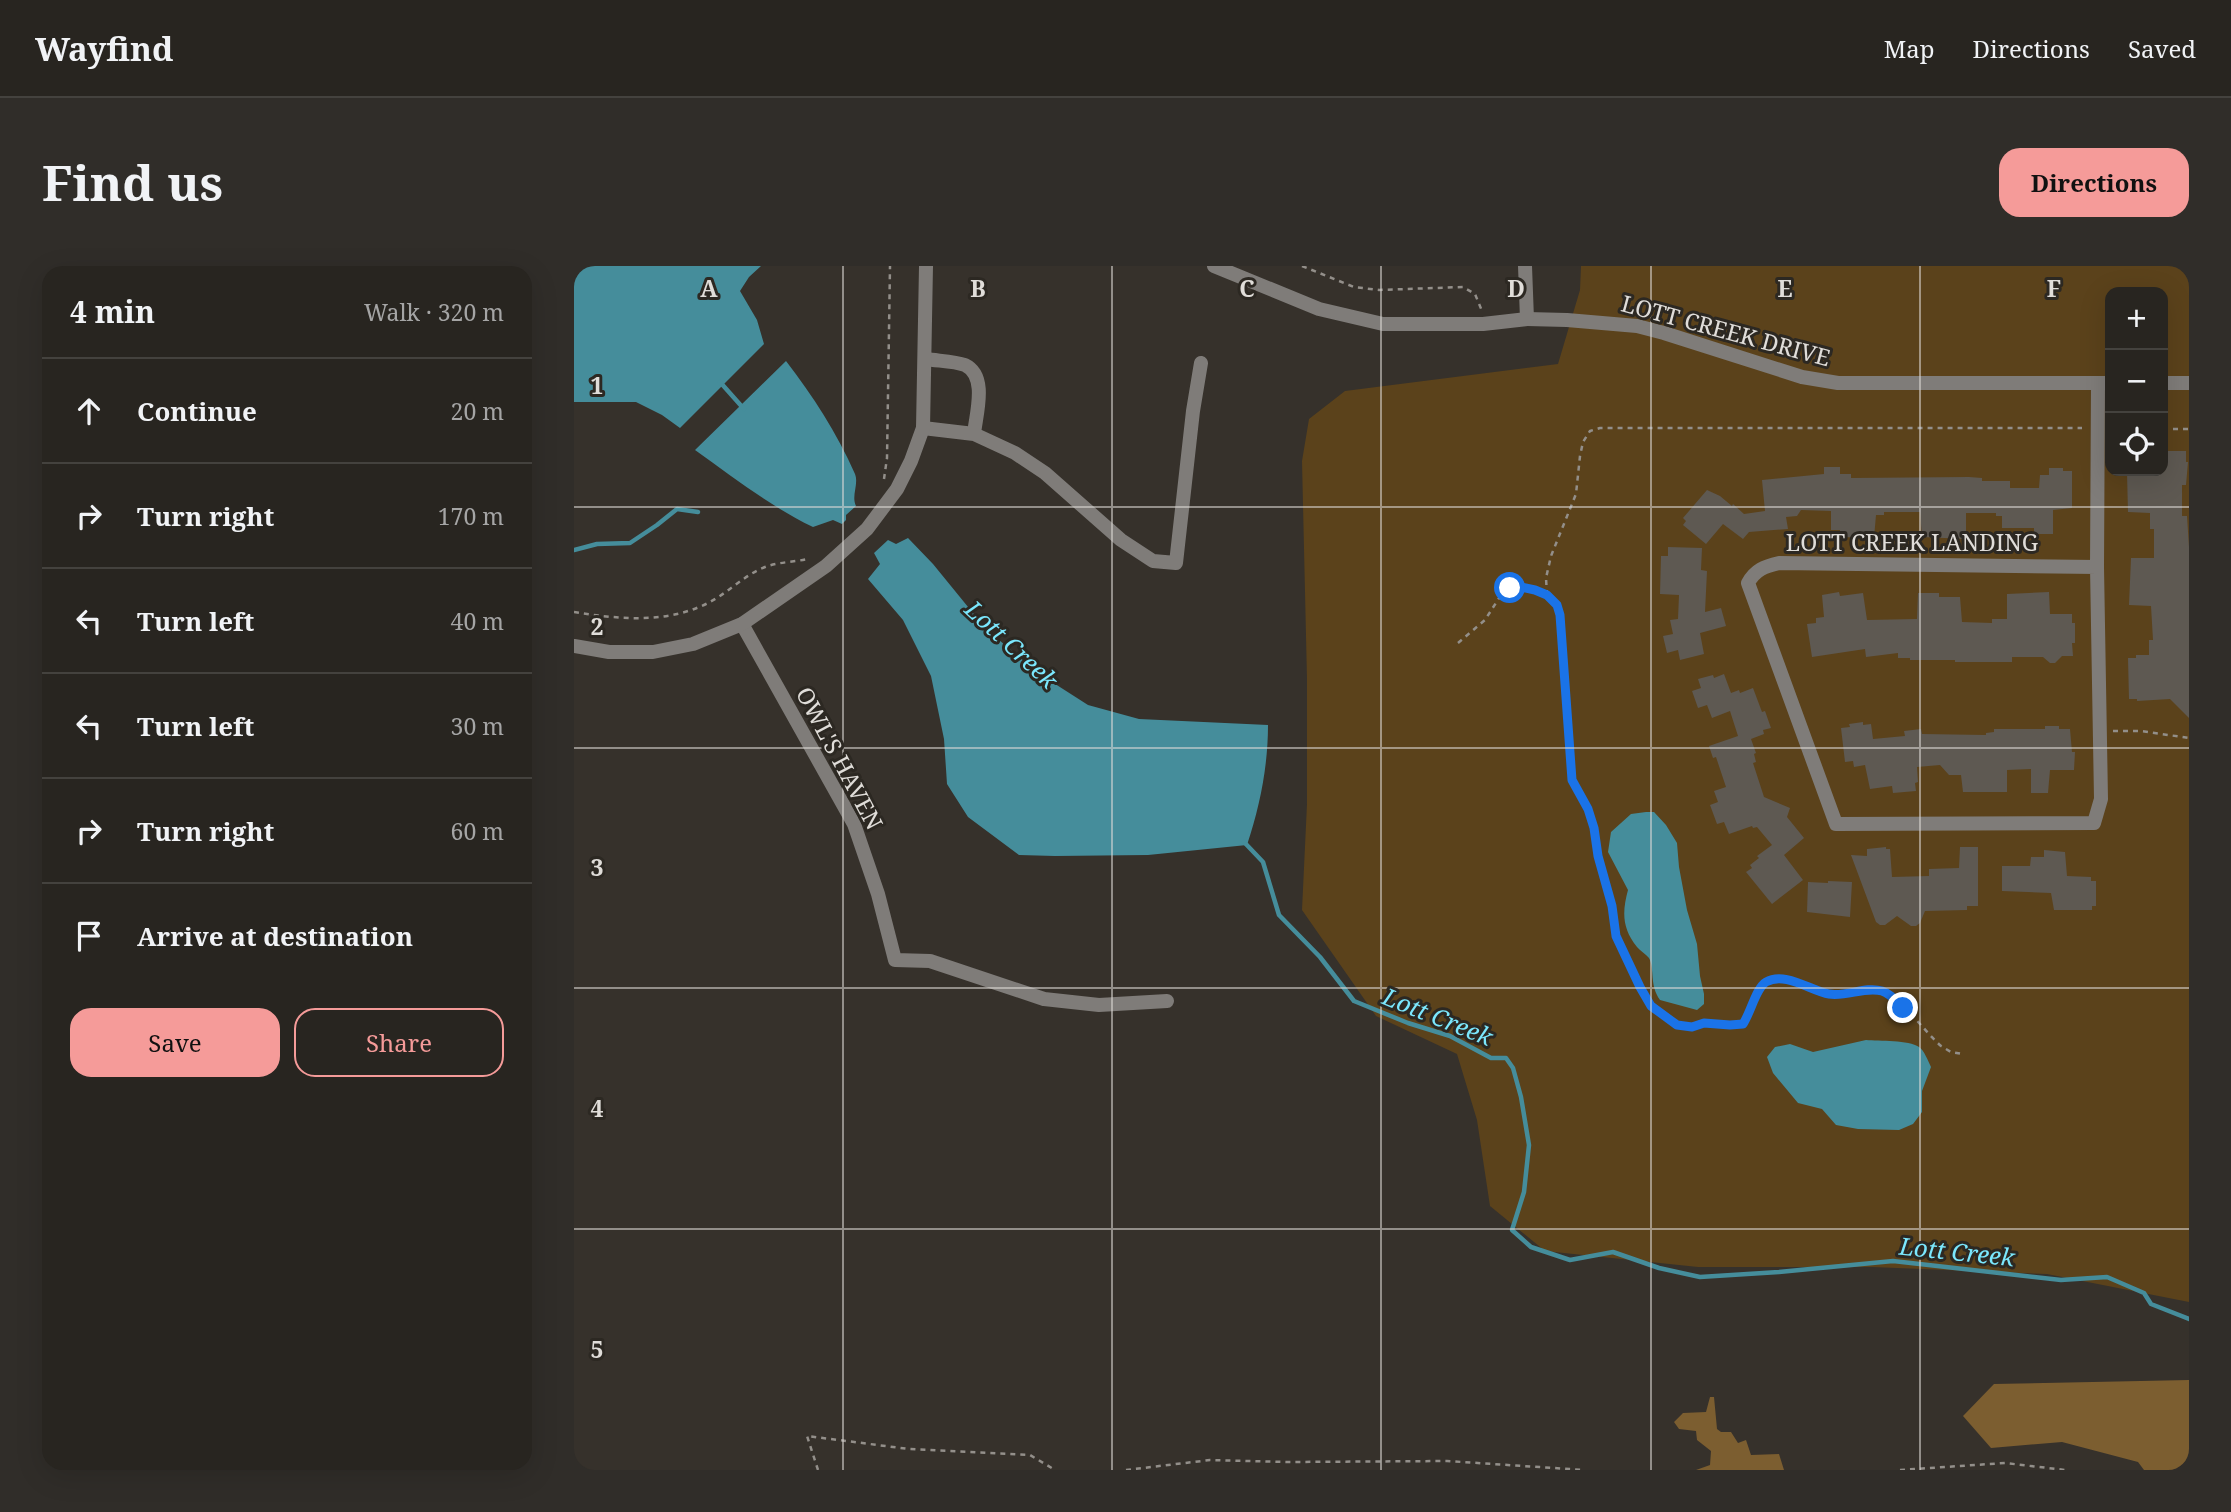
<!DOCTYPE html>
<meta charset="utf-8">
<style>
:root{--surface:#282520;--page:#302d29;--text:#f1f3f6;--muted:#a5a5a5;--line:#44423e;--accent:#f59b99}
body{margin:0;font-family:"Noto Serif",serif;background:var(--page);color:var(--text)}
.controls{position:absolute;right:21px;top:21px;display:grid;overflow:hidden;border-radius:14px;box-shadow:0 7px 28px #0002}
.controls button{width:63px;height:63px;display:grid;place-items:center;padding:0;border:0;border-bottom:2px solid var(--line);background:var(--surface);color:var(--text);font:35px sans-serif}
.stop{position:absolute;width:21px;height:21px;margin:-16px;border:5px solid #1a73e8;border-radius:50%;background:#fff}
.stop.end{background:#1a73e8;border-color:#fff;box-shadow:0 2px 7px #0008}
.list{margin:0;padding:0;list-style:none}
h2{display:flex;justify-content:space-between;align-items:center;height:91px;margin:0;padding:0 28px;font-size:30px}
h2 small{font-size:23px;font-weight:400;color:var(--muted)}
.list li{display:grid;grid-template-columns:46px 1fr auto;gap:21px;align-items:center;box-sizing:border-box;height:105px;padding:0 28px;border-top:2px solid var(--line)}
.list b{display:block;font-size:26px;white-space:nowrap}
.list em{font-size:23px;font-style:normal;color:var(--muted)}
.actions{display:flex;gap:14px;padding:21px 28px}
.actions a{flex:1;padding:16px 0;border:2px solid var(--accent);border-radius:21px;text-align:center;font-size:24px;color:var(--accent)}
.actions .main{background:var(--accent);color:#111}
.icon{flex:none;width:38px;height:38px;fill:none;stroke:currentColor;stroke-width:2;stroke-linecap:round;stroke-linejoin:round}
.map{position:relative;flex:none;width:1615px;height:1204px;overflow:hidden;border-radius:21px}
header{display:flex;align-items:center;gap:42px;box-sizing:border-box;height:98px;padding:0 35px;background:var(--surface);border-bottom:2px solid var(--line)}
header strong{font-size:33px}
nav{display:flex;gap:38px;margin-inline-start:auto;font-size:24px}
.intro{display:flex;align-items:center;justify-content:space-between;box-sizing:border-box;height:168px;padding:0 42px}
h1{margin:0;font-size:49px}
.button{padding:18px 32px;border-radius:21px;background:var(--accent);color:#111;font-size:24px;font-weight:700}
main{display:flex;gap:42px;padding:0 42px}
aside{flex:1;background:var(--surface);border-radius:21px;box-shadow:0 7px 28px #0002}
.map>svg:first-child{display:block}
.green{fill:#5b421b;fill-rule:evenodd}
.forest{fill:#7c5e30}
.water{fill:#458d9b}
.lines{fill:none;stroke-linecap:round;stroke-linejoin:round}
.stream{stroke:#458d9b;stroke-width:4.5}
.building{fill:#5e5952}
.path{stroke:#938f8a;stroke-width:2.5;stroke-dasharray:5 5;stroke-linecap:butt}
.minor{stroke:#7f7c79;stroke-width:14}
.tertiary{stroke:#7f7c79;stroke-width:14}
.route{stroke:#1a73e8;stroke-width:9}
.grid{fill:none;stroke:#e0ddd9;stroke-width:2;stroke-opacity:0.55}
.labels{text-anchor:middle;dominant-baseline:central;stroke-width:6;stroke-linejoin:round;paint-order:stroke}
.street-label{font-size:23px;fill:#e0ddd9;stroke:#2c2822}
.water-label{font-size:24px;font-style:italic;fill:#7be7fd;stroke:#2c2822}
.grid-label{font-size:23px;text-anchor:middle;font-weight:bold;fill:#e0ddd9;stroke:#2c2822;stroke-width:6;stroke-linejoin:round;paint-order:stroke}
</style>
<header>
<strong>Wayfind</strong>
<nav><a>Map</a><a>Directions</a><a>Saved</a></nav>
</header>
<div class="intro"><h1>Find us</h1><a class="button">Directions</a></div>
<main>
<aside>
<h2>4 min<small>Walk · 320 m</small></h2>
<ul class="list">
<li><svg class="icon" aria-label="ahead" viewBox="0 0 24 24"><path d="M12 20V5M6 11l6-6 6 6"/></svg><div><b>Continue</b></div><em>20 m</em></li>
<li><svg class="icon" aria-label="right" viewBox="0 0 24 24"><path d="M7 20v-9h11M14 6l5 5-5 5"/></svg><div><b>Turn right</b></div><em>170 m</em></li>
<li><svg class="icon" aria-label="left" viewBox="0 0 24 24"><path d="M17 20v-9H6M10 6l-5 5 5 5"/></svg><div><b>Turn left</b></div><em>40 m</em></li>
<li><svg class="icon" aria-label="left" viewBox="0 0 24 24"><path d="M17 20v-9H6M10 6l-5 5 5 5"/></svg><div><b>Turn left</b></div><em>30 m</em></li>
<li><svg class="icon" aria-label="right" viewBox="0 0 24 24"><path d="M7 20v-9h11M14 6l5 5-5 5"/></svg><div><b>Turn right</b></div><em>60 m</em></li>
<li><svg class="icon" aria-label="arrive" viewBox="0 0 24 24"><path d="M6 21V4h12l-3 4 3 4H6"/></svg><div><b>Arrive at destination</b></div></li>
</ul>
<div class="actions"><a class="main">Save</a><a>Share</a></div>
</aside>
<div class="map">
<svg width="1615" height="1204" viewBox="0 0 1615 1204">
<rect width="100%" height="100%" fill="#36312b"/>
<path class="green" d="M1007,0H1615V1036L1473,1008L1298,1001H1124L971,985L916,940L903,854L883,788L802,750L728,644L733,538V413L728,195L735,153L771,125L984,98L1006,24ZM1536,26H1589V205H1536Z"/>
<path class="forest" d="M1615,1114V1204H1570L1564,1196L1488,1176L1417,1182L1389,1150L1420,1118Z
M1136,1131H1140L1143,1163L1147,1166H1157L1164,1177L1172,1174L1177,1189L1205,1188L1210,1204H1122L1136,1199L1137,1185L1123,1174L1122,1165L1105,1163L1100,1156L1109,1147L1132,1146Z"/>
<path class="water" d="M0,0H187L175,11L166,25L183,54L190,78L106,162L88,149L62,136H0Z
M212,95C239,130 263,167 281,208C285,218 277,230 282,240L272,249V254L268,258L259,254L239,261C197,241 159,211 121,184Z
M334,272L359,298L412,363L464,407L514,439L565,453L694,459C694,500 686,540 673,579L574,589L481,590L445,589L394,551L373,518L370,473L357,410L329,354L294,313L306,298L300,287L314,274L322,278Z
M1072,546H1080L1092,559L1103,577L1105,601L1113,644L1123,678L1126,710L1130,728V738L1123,744L1086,734C1075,718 1081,703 1075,692C1072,688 1066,685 1063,681C1048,662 1048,646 1054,624L1034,586L1037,566L1057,548Z
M1292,774C1305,775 1335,774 1345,781C1350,784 1354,795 1357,801L1348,825V846L1339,858L1325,864L1284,863L1262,859L1248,843L1224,837L1199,807L1193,791L1201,781L1216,778L1239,786Z"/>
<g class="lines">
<path class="stream" d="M146,116L170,143
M0,284L23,278L56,277L83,259L103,243L124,246
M670,576L689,596L705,649L746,691L780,735L834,757L876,770L917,792H932L939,802L947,831L955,879L950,926L938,964L957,981L996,994L1039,986L1085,1002L1126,1011L1205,1006L1319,995L1487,1014L1533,1011L1570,1027L1577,1038L1615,1053"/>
</g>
<path class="building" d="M1589,185H1612V196H1614L1612,219H1608V250H1613L1615,281V452L1596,433L1563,435V433H1555L1554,392H1562V389H1575V374H1579L1577,340L1555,339L1557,292H1580V263H1576V247L1554,246L1553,207L1554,205H1589Z
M1250,201H1266V208H1277V212L1395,211L1408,212V215H1436V222H1465L1466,209H1475V202H1489V205H1498V242L1479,244V268H1460V262H1428V250H1422V247H1392V273L1348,271L1346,246H1310V249H1302L1300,272L1266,271V264H1257V245L1227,244L1223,250L1212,251L1214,263L1175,266L1169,273L1149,258L1132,278L1109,259L1112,255L1109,252L1133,224L1146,230L1158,240L1159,238L1170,248L1191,245L1188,214L1250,208Z
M1094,281L1128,282L1127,304L1133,305L1131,346L1147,342L1152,360L1126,367L1130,388L1106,394L1104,384L1093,387L1089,370L1099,368L1096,354L1104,353L1105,329L1086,328L1087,290H1094Z
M1265,326L1266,330L1289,327L1293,354L1343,353L1344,327H1365V331H1386L1388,356L1418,357V353H1433V328L1475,326L1476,348H1498V357H1501V377H1498L1499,390H1488L1481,397H1476L1469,391H1438V396H1381V394H1336V392H1324V387L1292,391L1291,383L1238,391L1233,358L1242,357V352L1250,351L1248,329Z
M1150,408L1157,427L1165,424L1166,427L1179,422L1188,446L1191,445L1197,462L1189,464L1190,468L1177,473L1182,487L1180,488L1182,496L1179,497L1190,531L1216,542L1213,551L1230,572L1210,589L1229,614L1198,638L1172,606L1178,602L1176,599L1185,592L1183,590L1198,579L1183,561L1179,562L1178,560L1155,568L1150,556L1143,558L1136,539L1144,536L1140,525L1152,521L1142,491L1139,492L1135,480L1164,470L1156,445L1138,452L1133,439L1124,442L1118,425L1127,422L1124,413L1139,409L1140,412Z
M1289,456V459L1297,458L1299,473L1331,470L1330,465L1347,463L1348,468L1412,469V467L1420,466V463H1471V460H1485V463H1496L1498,486H1501L1500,504H1476L1474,527H1457V503L1433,504V526H1389L1387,509H1375L1366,499L1343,501L1344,516L1341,517L1342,525L1319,527L1318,520L1296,523L1291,499L1280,501L1279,495L1271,496L1267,462L1276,461L1275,458Z
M1312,581V583H1316L1318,611L1355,610V603L1385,602L1386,581H1404V640H1393V644L1351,645L1346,657L1342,660H1337L1323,650L1311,659H1306L1302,656L1277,589L1293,590V583Z
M1470,584L1491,586L1493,610L1517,611V615H1522V640H1518V644H1480L1477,627L1428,625V600H1456L1457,591H1470Z
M1254,615L1278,616L1276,651L1233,646L1234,616L1254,617Z"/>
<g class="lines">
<path class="path" d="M728,0L780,21L805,24L889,21L901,28L908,45
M1589,163H1615
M310,213L313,192L316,0
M973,329L972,312L977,290L1002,228L1006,190L1009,176L1016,165L1026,162H1508
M0,346C44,353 90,358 132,338C153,328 170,309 191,301C204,296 220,296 234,293
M884,377L911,354L927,329L936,322L947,321L961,324L973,329L983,339L988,364L998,514L1014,543L1020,562L1024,590L1038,640L1042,669L1077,740L1089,749L1103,759L1118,761L1130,757L1156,759L1169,758C1177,746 1182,722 1192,716C1211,705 1237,725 1255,728C1275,732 1294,718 1313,728C1330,736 1351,766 1367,780L1377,786L1389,788
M1539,465H1567L1615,472
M244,1204L233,1170L335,1183L456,1189L481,1204
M552,1204L636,1194L712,1196L873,1195L1010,1204
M1326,1204L1431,1197L1491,1204"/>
<path class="minor" d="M953,53L993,54L1063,60L1090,67L1228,111L1264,117H1536
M352,93C364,95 380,95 391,99C414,110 402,148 400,168
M1589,117H1615
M349,162L400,168L441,187L471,207L547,274L579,295L602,297L619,145L627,97
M1523,301L1205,297C1191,300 1181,304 1174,317L1262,558L1520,557L1527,533L1523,301L1524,117
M168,358L280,558L304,628L321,694L356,695L470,733L525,739L593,735"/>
<path class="tertiary" d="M640,0L745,43L809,58H909L953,53L951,0
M0,380L35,386H79L119,378L168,358L252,300L293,263L323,223L337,195L349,162L352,0"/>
</g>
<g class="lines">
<path class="route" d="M936,322L947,321L961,324L973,329L983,339L986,349L998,514L1014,543L1020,562L1024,590L1038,640L1042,670L1066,721L1077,740L1103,759L1118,761L1130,757L1156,759L1169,758C1177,746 1182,722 1192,716C1211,705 1237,725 1255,728C1273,731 1291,720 1308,725C1317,728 1322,735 1329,742"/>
</g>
<path class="grid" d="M269,0V1204M538,0V1204M807,0V1204M1077,0V1204M1346,0V1204M0,241H1615M0,482H1615M0,722H1615M0,963H1615"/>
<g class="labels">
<g class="street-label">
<text transform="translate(1152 64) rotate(15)">LOTT CREEK DRIVE</text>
<text x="1338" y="276">LOTT CREEK LANDING</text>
<text transform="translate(266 492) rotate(62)">OWL'S HAVEN</text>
</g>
<g class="water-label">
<text transform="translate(438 378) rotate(43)">Lott Creek</text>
<text transform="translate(864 750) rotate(22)">Lott Creek</text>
<text transform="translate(1383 985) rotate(6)">Lott Creek</text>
</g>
</g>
<g class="grid-label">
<text x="135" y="31">A</text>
<text x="404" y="31">B</text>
<text x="673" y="31">C</text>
<text x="942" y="31">D</text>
<text x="1211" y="31">E</text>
<text x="1480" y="31">F</text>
<text x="23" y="128">1</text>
<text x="23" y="369">2</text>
<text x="23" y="610">3</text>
<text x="23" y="851">4</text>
<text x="23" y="1092">5</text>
</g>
</svg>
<div class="controls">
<button>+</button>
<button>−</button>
<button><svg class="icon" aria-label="locate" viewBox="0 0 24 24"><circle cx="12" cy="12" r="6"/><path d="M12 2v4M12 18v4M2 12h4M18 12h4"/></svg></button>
</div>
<div class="stop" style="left:936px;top:322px"></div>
<div class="stop end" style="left:1329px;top:742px"></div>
</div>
</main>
